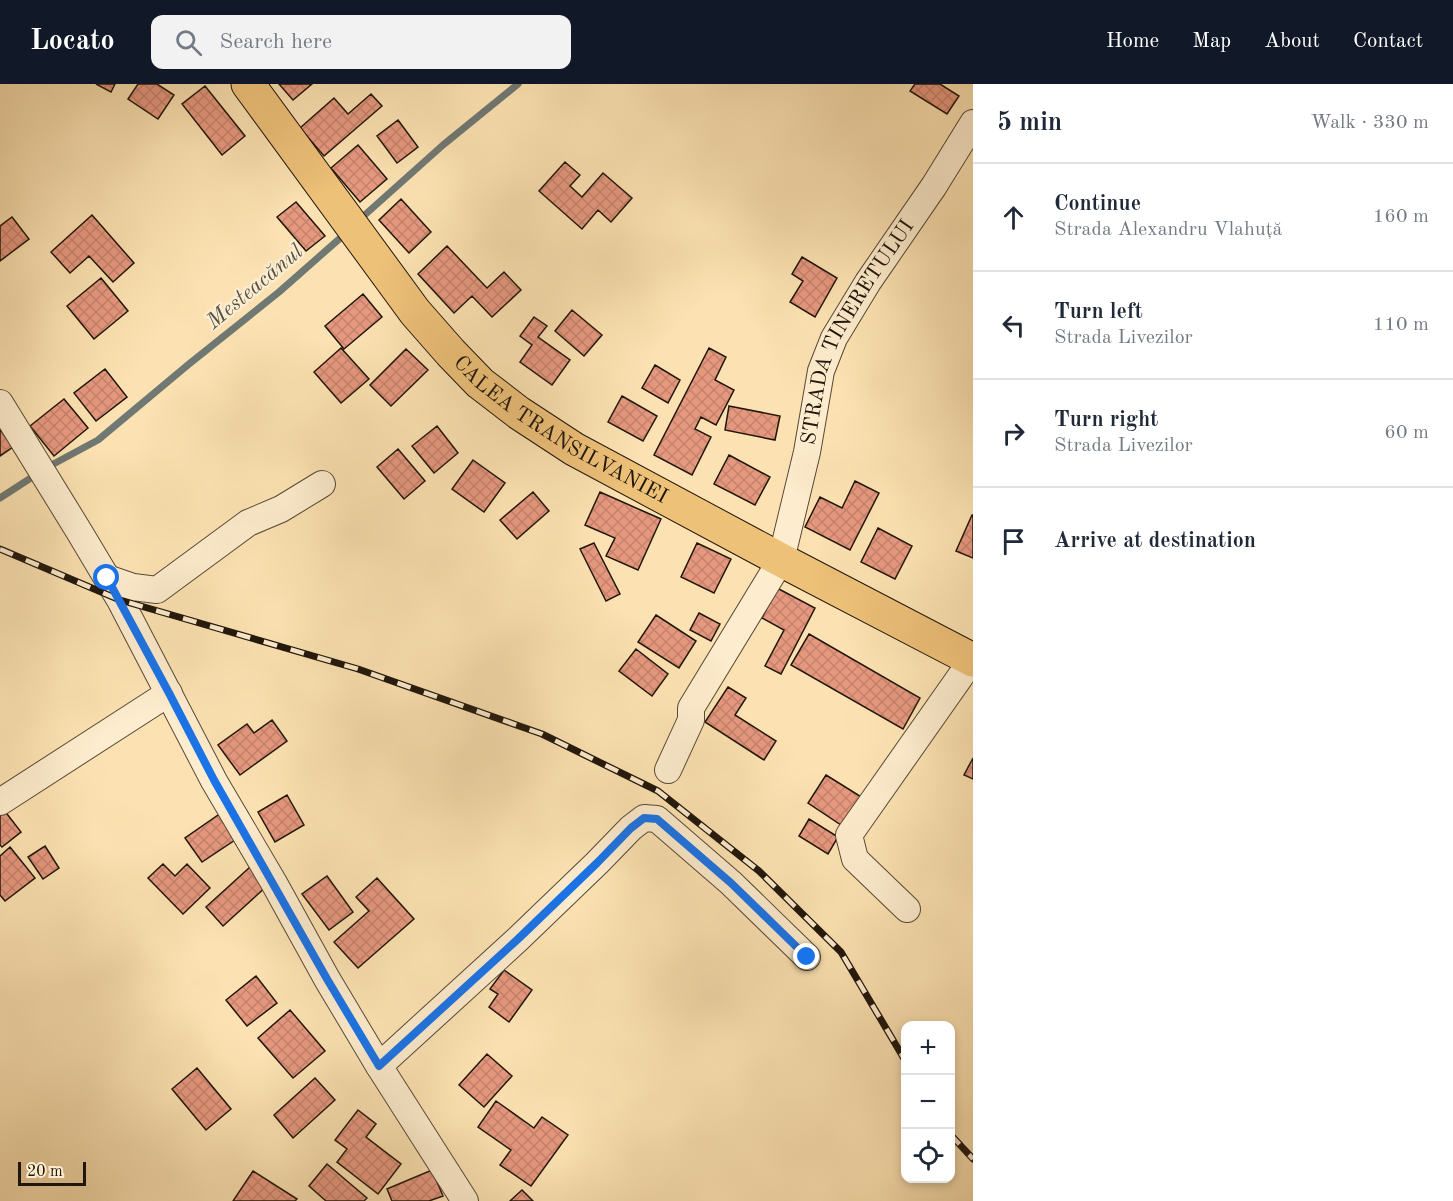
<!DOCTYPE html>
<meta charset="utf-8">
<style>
:root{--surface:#fff;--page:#f2f2f3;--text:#1f2937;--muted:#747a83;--line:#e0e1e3;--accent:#111827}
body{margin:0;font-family:"Old Standard TT",serif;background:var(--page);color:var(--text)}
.controls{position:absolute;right:18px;bottom:18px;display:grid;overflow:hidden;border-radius:12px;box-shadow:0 3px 9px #0003}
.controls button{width:54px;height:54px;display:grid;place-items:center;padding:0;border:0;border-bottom:2px solid var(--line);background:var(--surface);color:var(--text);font:30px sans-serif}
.scale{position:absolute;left:18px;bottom:15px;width:68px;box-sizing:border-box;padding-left:6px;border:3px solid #20160b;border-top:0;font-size:16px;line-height:21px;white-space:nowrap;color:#20160b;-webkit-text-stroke:4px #fdeccd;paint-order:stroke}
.stop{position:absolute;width:18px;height:18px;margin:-14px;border:4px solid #1a73e8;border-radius:50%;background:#fff}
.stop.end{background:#1a73e8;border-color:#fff;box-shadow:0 2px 6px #0008}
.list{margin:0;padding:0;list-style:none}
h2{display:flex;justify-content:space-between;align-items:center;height:78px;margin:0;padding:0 24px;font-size:26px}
h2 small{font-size:20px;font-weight:400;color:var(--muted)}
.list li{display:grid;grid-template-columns:39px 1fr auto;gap:18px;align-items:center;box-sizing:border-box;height:108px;padding:0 24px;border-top:2px solid var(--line)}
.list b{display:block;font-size:22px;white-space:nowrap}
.list p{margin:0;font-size:20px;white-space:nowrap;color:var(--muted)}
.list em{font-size:20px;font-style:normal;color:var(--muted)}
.icon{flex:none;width:33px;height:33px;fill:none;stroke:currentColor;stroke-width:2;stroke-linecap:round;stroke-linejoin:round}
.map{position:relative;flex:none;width:973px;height:1117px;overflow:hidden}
header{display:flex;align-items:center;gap:36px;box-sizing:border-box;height:84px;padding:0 30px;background:var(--accent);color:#fff}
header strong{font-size:28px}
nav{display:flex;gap:33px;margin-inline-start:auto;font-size:21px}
.search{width:420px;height:54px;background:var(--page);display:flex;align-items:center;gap:15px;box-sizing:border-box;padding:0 21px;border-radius:12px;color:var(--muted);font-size:22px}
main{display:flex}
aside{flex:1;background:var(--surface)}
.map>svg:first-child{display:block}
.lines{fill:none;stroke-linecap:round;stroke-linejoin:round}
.stream{stroke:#707873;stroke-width:7}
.building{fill:url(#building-cross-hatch);stroke:#20160b;stroke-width:1.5}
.minor-casing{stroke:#574935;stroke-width:28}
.highway-casing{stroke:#20160b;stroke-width:35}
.minor{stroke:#fdeccd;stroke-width:26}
.highway{stroke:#eec179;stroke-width:33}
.rail-casing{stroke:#20160b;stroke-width:7}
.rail{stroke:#fdeccd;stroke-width:4.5;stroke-dasharray:14;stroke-linecap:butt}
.route{stroke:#1a73e8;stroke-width:8}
.labels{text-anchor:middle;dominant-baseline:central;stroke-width:5;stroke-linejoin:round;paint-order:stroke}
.street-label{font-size:21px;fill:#20160b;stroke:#fdeccd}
.water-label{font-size:22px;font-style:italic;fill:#4f4f48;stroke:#fdeccd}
</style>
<header>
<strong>Locato</strong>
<div class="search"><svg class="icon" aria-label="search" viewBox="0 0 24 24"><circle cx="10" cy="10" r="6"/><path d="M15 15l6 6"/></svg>Search here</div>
<nav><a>Home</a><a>Map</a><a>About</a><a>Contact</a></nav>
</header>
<main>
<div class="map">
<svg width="973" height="1117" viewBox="0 0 973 1117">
<defs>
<pattern id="building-cross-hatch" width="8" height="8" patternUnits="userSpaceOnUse" patternTransform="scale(1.5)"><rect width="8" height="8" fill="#e6987f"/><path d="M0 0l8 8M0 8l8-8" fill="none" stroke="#c5826c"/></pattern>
</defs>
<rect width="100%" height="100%" fill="#fce2b2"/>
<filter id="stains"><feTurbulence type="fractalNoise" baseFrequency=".00333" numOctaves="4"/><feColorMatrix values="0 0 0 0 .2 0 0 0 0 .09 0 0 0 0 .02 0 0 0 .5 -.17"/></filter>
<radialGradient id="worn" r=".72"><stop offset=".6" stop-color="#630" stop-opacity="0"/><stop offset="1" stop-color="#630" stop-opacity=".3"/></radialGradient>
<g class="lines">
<path class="stream" d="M358,137L443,61L518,0
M46,384L98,356L189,280L279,208L346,149
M0,414L37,390"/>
</g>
<path class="building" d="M96,0H115L111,8Z
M138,0H157L174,11L158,35L128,15Z
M279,0H312L293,16Z
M915,0H940L959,12L947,30L910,7Z
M205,2L245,52L222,71L182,20Z
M371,10L382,22L324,72L300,44L334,14L348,30Z
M398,36L418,63L397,79L377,52Z
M358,61L387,95L360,118L331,84Z
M565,78L580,91L570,102L582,113L603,89L632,114L611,138L598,126L582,145L539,107Z
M401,115L431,148L409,169L379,136Z
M296,118L325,152L306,167L277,133Z
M92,131L134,179L113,198L89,172L70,189L51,168Z
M12,133L29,155L0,177V142Z
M447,162L487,204L504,188L521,206L492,233L472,212L454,229L418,190Z
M802,173L837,194L815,233L790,218L803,197L792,190Z
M101,194L128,227L94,255L67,222Z
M363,210L382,233L344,265L325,242Z
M572,226L602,251L584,272L555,247Z
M534,233L547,242L538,253L570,276L552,301L520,278L532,261L520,252Z
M341,264L369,295L341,319L314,288Z
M709,264L726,273L715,296L734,306L716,341L701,333L695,345L711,353L692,391L654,371Z
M406,265L428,286L391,322L370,301Z
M655,281L680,296L668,319L642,304Z
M105,285L127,313L96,337L74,309Z
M622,312L657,332L643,357L608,338Z
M64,315L88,344L54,372L30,342Z
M729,322L780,332L775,356L725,346Z
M437,342L458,369L434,389L412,362Z
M0,345L13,363L0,372Z
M398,365L425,397L404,415L377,383Z
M729,371L770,393L755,421L714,400Z
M473,376L505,399L484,428L452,405Z
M855,397L879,409L850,466L805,443L820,413L842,424Z
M533,408L549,427L517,455L500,436Z
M600,408L661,435L638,486L606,472L615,454L585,441Z
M972,431H973V474L956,467Z
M878,444L912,462L895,495L861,478Z
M594,459L620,510L606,517L580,465Z
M697,459L731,475L714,509L681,493Z
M777,504L815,524L781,590L765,582L784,546L762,534Z
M699,529L720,540L711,557L690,546Z
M656,531L696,557L679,584L638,558Z
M809,550L920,614L903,645L791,581Z
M636,565L668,590L652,612L619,587Z
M728,603L746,614L735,631L776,657L764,676L705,638Z
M272,636L287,657L240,691L218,661L247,640L254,649Z
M973,674V695L964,691Z
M826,691L863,714L844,743L808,719Z
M287,711L304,741L275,758L258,728Z
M4,726L21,748L2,763L0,761V729Z
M221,729L238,754L202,778L185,754Z
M809,735L838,753L828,770L799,752Z
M45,762L59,784L43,795L28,773Z
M10,763L35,794L5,817L0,811V772Z
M163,780L175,792L187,780L210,804L183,830L148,794Z
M250,783L267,802L223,842L206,823Z
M327,792L353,828L329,846L302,810Z
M377,794L414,835L358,884L334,858L369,827L356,813Z
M504,886L532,906L509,938L489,923L498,910L490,905Z
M256,892L277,919L247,942L226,916Z
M290,926L325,967L293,994L258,954Z
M487,970L512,992L484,1023L459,1001Z
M197,984L231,1025L206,1046L172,1005Z
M315,994L335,1016L293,1054L274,1031Z
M496,1017L534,1044L542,1033L568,1051L531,1102L500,1081L511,1066L478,1043Z
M358,1026L376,1040L366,1053L401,1080L378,1110L337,1078L347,1065L335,1056Z
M327,1080L367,1114L364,1117H326L309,1102Z
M432,1086L443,1112L429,1117H392L387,1105Z
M253,1087L297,1115L295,1117H233Z
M522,1106L533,1117H510Z"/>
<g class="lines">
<g class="minor-casing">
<g id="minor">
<path d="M0,319L80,449L120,516L214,697L274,799L327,895L379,982L465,1117"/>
<path d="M107,494L133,503L157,506L248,439L281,425L322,400"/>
<path id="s1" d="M668,686L691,636V624L781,476L807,368L821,287L834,254L868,198L934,102L973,39"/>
<path d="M0,718L169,609"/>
<path d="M907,825L855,775L849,751L972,576"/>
<path d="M379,982L518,855L597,779L631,744L644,734L657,735L731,799L807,873"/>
</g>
</g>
<g class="highway-casing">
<g id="highway">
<path id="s2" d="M248,0L415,228L451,269L480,299L519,329L574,365L781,476L973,576"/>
</g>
</g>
<use href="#minor" class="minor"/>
<use href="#highway" class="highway"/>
<g class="rail-casing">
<path id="rail" d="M0,465L120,516L358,585L542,650L658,707L759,787L841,868L906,978
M950,1050L973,1075"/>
</g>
<use href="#rail" class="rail"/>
</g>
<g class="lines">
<path class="route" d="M107,494L169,609L214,696L327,895L379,982L518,855L597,779L631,744L644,734L657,735L731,799L807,873"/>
</g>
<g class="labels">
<g class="street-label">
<text stroke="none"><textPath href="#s1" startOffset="483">STRADA TINERETULUI</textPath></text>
<text stroke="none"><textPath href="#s2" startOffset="472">CALEA TRANSILVANIEI</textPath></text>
</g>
<g class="water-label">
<text transform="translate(255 203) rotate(-40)">Mesteacănul</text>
</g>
</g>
<rect width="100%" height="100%" filter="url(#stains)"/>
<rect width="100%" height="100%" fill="url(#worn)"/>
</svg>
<div class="controls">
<button>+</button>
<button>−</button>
<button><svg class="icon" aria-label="locate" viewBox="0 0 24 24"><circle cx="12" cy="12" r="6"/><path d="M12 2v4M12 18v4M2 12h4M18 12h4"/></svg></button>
</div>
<div class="scale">20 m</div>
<div class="stop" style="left:107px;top:494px"></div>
<div class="stop end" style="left:807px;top:873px"></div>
</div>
<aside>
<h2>5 min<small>Walk · 330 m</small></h2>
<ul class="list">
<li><svg class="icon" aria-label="ahead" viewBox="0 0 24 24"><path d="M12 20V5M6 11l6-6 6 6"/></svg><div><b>Continue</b><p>Strada Alexandru Vlahuță</p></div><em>160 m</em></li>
<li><svg class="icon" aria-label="left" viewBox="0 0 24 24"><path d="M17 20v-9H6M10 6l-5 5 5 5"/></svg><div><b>Turn left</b><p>Strada Livezilor</p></div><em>110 m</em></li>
<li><svg class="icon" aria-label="right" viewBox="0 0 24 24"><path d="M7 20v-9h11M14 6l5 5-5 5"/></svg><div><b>Turn right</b><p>Strada Livezilor</p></div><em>60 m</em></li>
<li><svg class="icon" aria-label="arrive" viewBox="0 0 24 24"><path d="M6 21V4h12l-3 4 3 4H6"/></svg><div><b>Arrive at destination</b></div></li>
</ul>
</aside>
</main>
